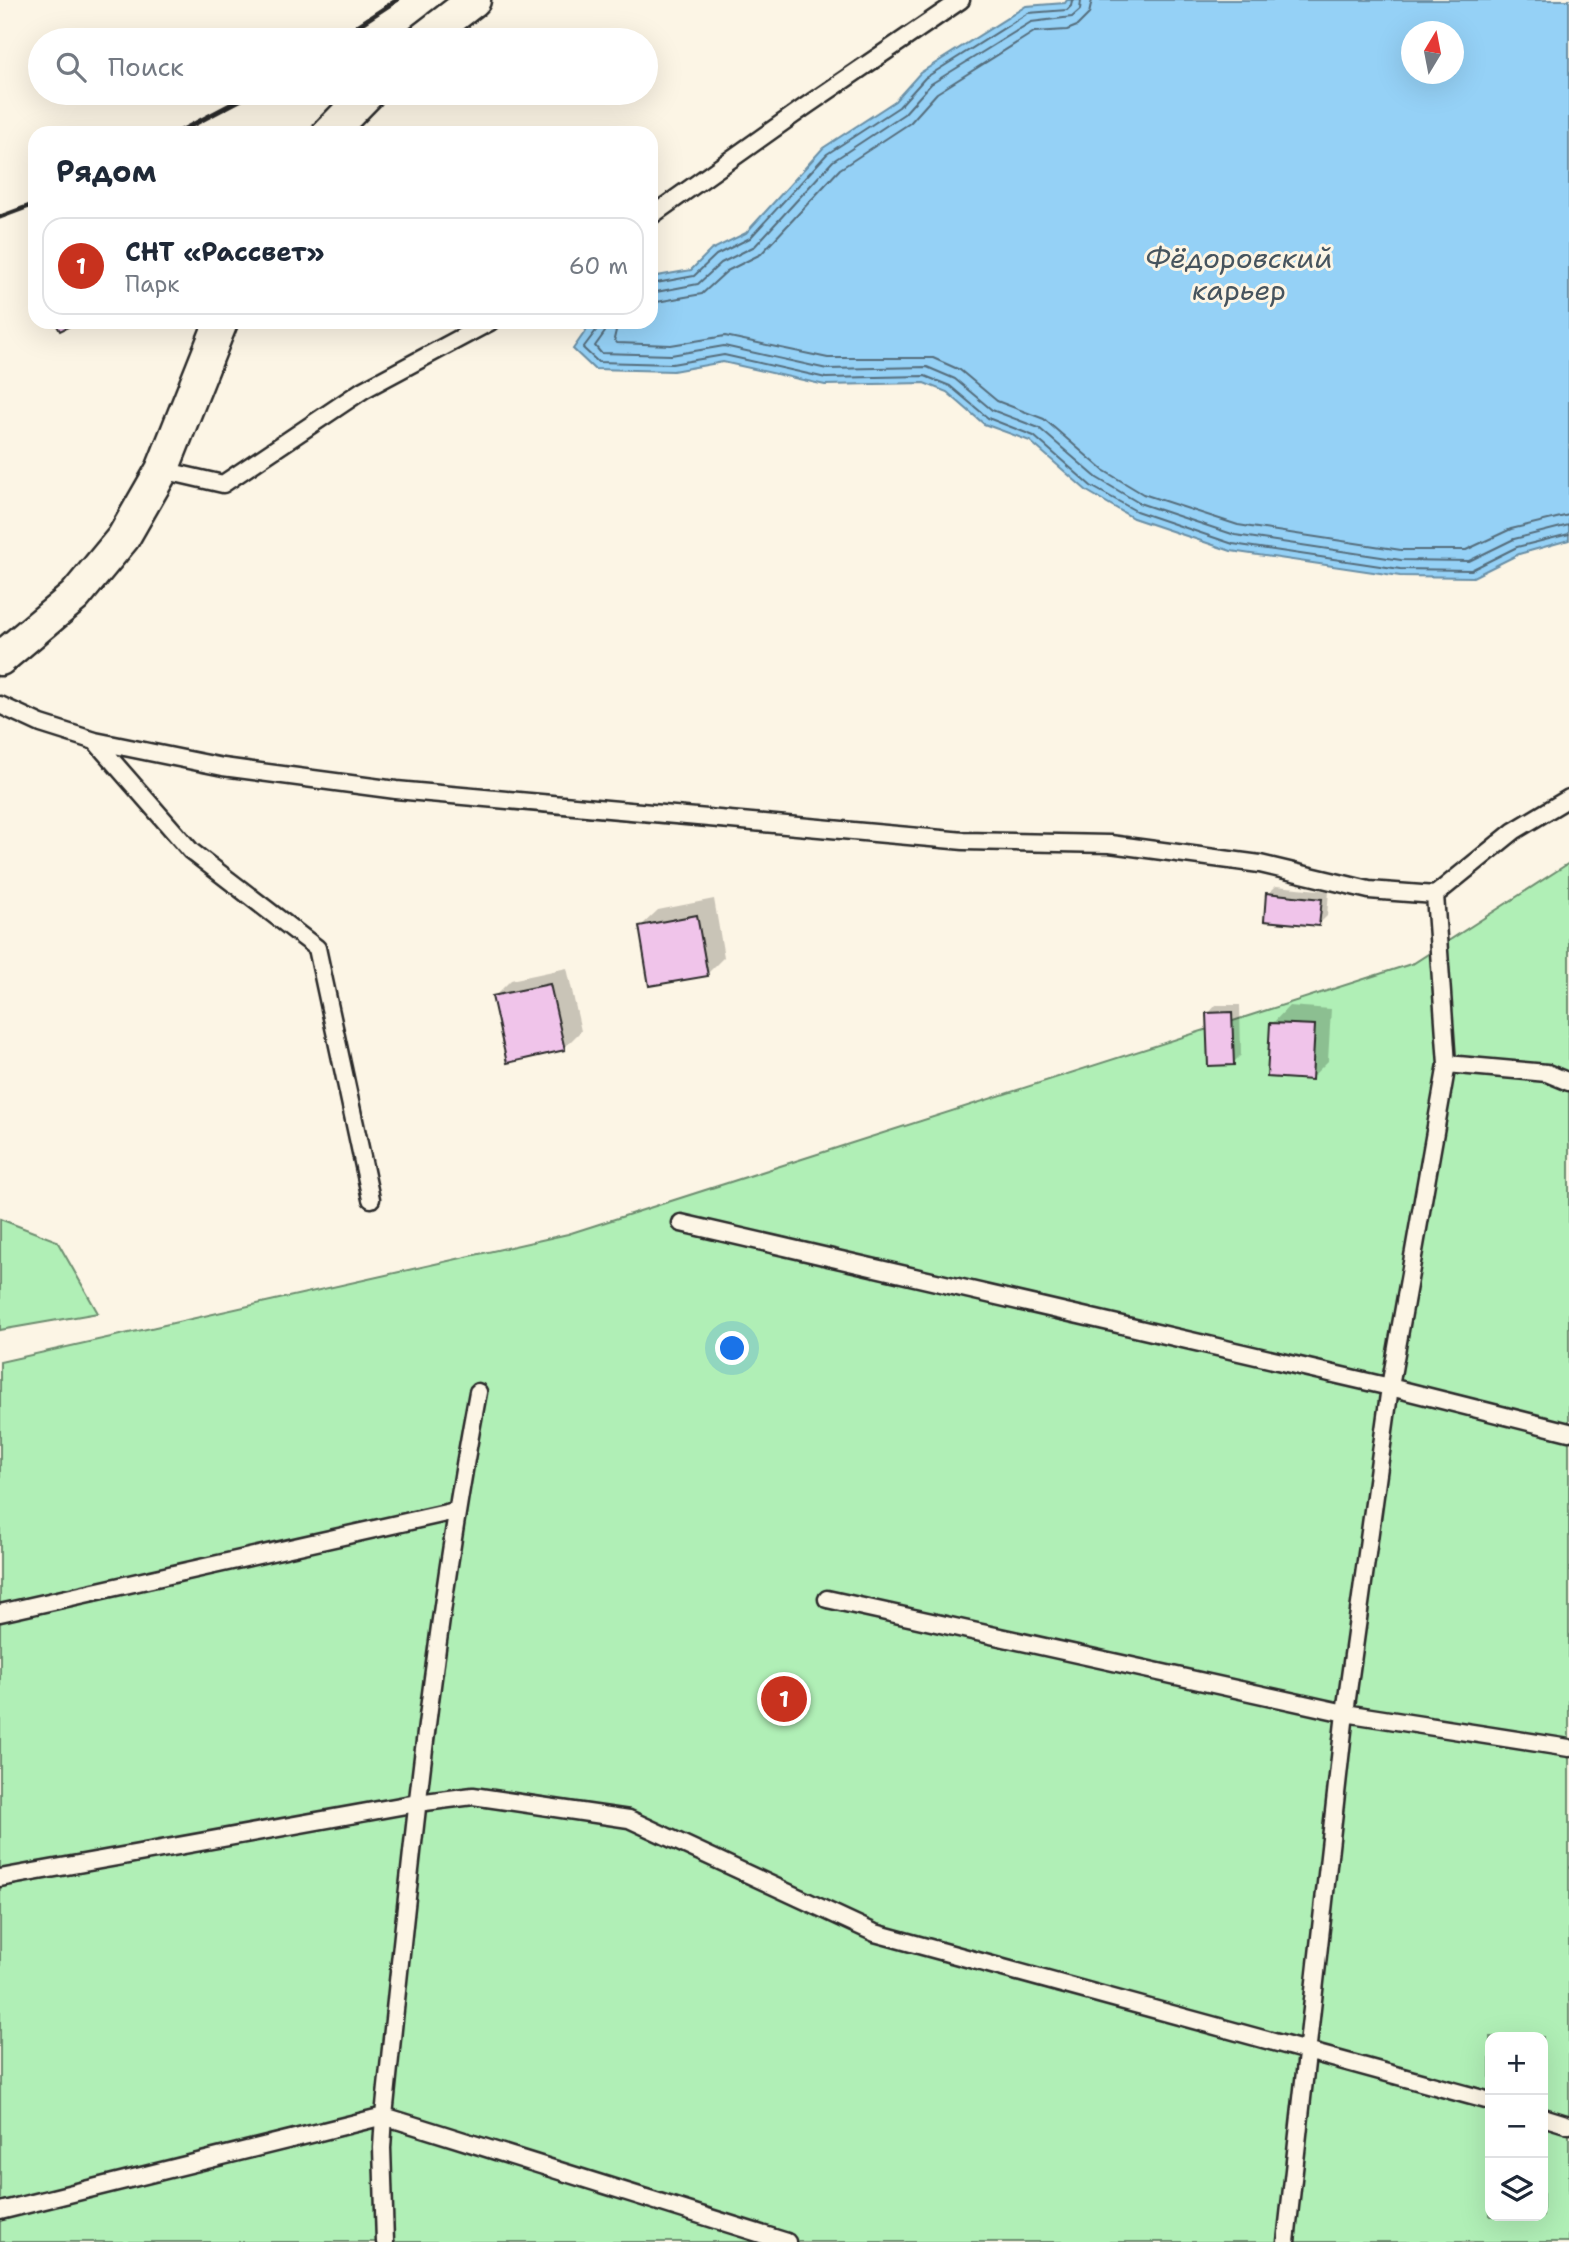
<!DOCTYPE html>
<html lang="ru">
<meta charset="utf-8">
<style>
:root{--surface:#fff;--page:#f6f6f7;--text:#1f2937;--muted:#747a83;--line:#e0e1e3;--accent:#c8321e}
body{margin:0;font-family:"Shantell Sans",sans-serif;background:var(--page);color:var(--text)}
.controls{position:absolute;right:21px;bottom:21px;display:grid;overflow:hidden;border-radius:14px;box-shadow:0 7px 28px #0002}
.controls button{width:63px;height:63px;display:grid;place-items:center;padding:0;border:0;border-bottom:2px solid var(--line);background:var(--surface);color:var(--text);font:35px sans-serif}
.compass{position:absolute;left:1401px;top:21px;width:63px;height:63px;border-radius:50%;background:var(--surface);box-shadow:0 7px 28px #0002;rotate:10deg}
.you{position:absolute;left:733px;top:1349px;width:24px;height:24px;margin:-18px;border:5px solid #fff;border-radius:50%;background:#1a73e8;box-shadow:0 0 0 10px #1a73e833}
.badge{display:grid;place-items:center;width:46px;height:46px;border-radius:50%;background:var(--accent);color:#fff;font-size:23px;font-weight:700}
.pin{position:absolute;translate:-50% -50%;border:4px solid #fff;box-shadow:0 2px 7px #0006}
.list{margin:0;padding:0;list-style:none}
h2{display:flex;justify-content:space-between;align-items:center;height:91px;margin:0;padding:0 28px;font-size:30px}
h2 small{font-size:23px;font-weight:400;color:var(--muted)}
.list li{display:grid;grid-template-columns:46px 1fr auto;gap:21px;align-items:center;box-sizing:border-box;height:98px;margin:0 14px 14px;padding:0 14px;border:2px solid var(--line);border-radius:21px}
.list b{display:block;font-size:26px;white-space:nowrap}
.list p{margin:0;font-size:23px;white-space:nowrap;color:var(--muted)}
.list em{font-size:23px;font-style:normal;color:var(--muted)}
.icon{flex:none;width:38px;height:38px;fill:none;stroke:currentColor;stroke-width:2;stroke-linecap:round;stroke-linejoin:round}
.map{position:relative;flex:none;width:1569px;height:2242px;overflow:hidden}
.search{position:absolute;background:var(--surface);box-shadow:0 7px 28px #0002;left:28px;top:28px;width:630px;height:77px;display:flex;align-items:center;gap:18px;box-sizing:border-box;padding:0 24px;border-radius:38px;color:var(--muted);font-size:26px}
.panel{position:absolute;background:var(--surface);box-shadow:0 7px 28px #0002;left:28px;top:126px;width:630px;height:203px;border-radius:21px}
.map>svg:first-child{display:block}
.green{fill:#b0efb6;stroke:#6e8d70;stroke-width:2;fill-rule:evenodd}
.water{fill:#95d1f6;stroke:#6b8fa5;stroke-width:2;fill-rule:evenodd}
.shadow{fill:#0003}
.lines{fill:none;stroke-linecap:round;stroke-linejoin:round}
.shore{stroke:#556d7c;stroke-width:2}
.building{fill:#f0c4ea;stroke:#2b2b2b;stroke-width:2}
.service-casing{stroke:#2b2b2b;stroke-width:21}
.minor-casing{stroke:#2b2b2b;stroke-width:37}
.service{stroke:#fcf5e5;stroke-width:16}
.minor{stroke:#fcf5e5;stroke-width:32}
.rail{stroke:#2b2b2b;stroke-width:5}
.labels{text-anchor:middle;dominant-baseline:central;stroke-width:6;stroke-linejoin:round;paint-order:stroke}
.water-label{font-size:28px;font-style:italic;fill:#46545e;stroke:#fcf5e5}
</style>
<div class="map">
<svg width="1569" height="2242" viewBox="0 0 1569 2242">
<rect width="100%" height="100%" fill="#fcf5e5"/>
<filter id="ink" filterUnits="userSpaceOnUse"><feTurbulence type="fractalNoise" baseFrequency=".0143" numOctaves="2"/><feDisplacementMap in="SourceGraphic" scale="14" xChannelSelector="R" yChannelSelector="G"/><feConvolveMatrix kernelMatrix="1 2 1 2 8 2 1 2 1" color-interpolation-filters="sRGB"/></filter>
<g filter="url(#ink)">
<path class="green" d="M1569,863V2242H0V1362L568,1234L1414,963ZM1490,2037H1543V2216H1490Z
M0,1219L57,1241L98,1313L0,1330Z"/>
<path class="water" d="M1067,0H1569V540L1519,554L1473,577L1400,576L1231,551L1133,518L1087,491L1030,441L984,424L947,392L924,383L825,385L723,362L673,371L594,369L573,349L587,329L595,322H651V277L691,270L711,250L746,233L823,148L895,101L920,73L1026,6L1065,3ZM1412,32H1454V74H1412Z"/>
<path class="shadow" d="M1276,886L1329,891L1327,916L1319,924L1268,894Z
M714,899L724,957L707,974L640,927L658,910Z
M567,968L581,1031L564,1048L494,997L511,980Z
M1216,1005H1240L1241,1055L1233,1063L1208,1014Z
M1289,1006L1331,1009L1328,1061L1311,1078L1272,1024Z"/>
<g class="lines">
<path class="shore" d="M651,284L694,276L716,255L750,238L827,154L899,107L925,78L1028,13L1067,10L1071,6L1072,0
M651,293L698,284L721,263L755,246L833,161L904,114L931,84L1031,22L1072,17L1080,10L1081,0
M651,303L702,294L727,271L761,254L840,169L910,123L937,93L1034,32L1067,30L1077,26L1089,14L1092,0
M599,322L598,328L583,348L598,362L672,364L724,355L826,378L925,376L950,386L988,418L1034,436L1091,486L1136,511L1233,544L1400,569L1471,570L1517,547L1569,534
M607,322L605,332L595,346L601,353L671,355L724,346L827,369L927,367L955,379L992,410L1039,428L1097,478L1139,503L1235,535L1401,560L1469,561L1514,539L1569,525
M618,322L614,339L617,343L671,345L725,336L828,358H933L960,370L997,401L1044,419L1103,470L1143,494L1238,525L1401,550H1466L1511,529L1569,515"/>
</g>
<path class="building" d="M55,322H75L76,323L60,331Z
M1266,893L1322,899L1319,926L1264,921Z
M697,915L708,976L649,986L639,926Z
M550,984L565,1050L507,1063L492,996Z
M1232,1012L1234,1065L1208,1066L1206,1013Z
M1270,1023L1315,1025L1312,1080L1267,1077Z"/>
<g class="lines">
<g class="service-casing">
<path id="service" d="M651,216L806,106L961,0
M162,470L223,484L363,390L490,322
M0,705L41,724L95,741L223,767L396,790L964,841L1110,844L1260,864L1369,890L1435,895L1514,831L1569,798
M95,741L191,851L317,948L371,1199
M1435,895L1447,1064L1547,1073L1569,1082
M681,1223L1390,1387L1569,1432
M827,1599L1345,1713L1569,1748
M0,1613L455,1511
M0,1878L417,1803L473,1796L629,1819L875,1933L1490,2101
M1543,2117L1569,2125
M0,2211L384,2116L787,2242
M385,2242L382,2148L384,2116C409,1874 433,1631 478,1392
M1286,2242L1345,1713L1390,1387L1447,1064"/>
</g>
<g class="minor-casing">
<path id="minor" d="M422,40L474,0
M329,133L368,93
M0,659L75,596L123,538L162,470L221,322"/>
</g>
<use href="#service" class="service"/>
<use href="#minor" class="minor"/>
<path class="rail" d="M336,40L397,0
M177,133L253,93
M0,217L35,204"/>
</g>
</g>
<g class="labels">
<g class="water-label">
<text x="1239" y="258">Фёдоровский<tspan x="1239" dy="32">карьер</tspan></text>
</g>
</g>
</svg>
<div class="controls">
<button>+</button>
<button>−</button>
<button><svg class="icon" aria-label="layers" viewBox="0 0 24 24"><path d="M12 4l9 5-9 5-9-5zM3 14l9 5 9-5"/></svg></button>
</div>
<svg class="compass" viewBox="-18 -18 36 36"><path d="M0-13l5 13h-10z" fill="#e53935"/><path d="M0 13l5-13h-10z" fill="#747a83"/></svg>
<div class="you"></div>
<div class="pin badge" style="left:784px;top:1699px">1</div>
<div class="search"><svg class="icon" aria-label="search" viewBox="0 0 24 24"><circle cx="10" cy="10" r="6"/><path d="M15 15l6 6"/></svg>Поиск</div>
<section class="panel">
<h2>Рядом<small></small></h2>
<ul class="list">
<li><span class="badge">1</span><div><b>СНТ «Рассвет»</b><p>Парк</p></div><em>60 m</em></li>
</ul>
</section>
</div>
